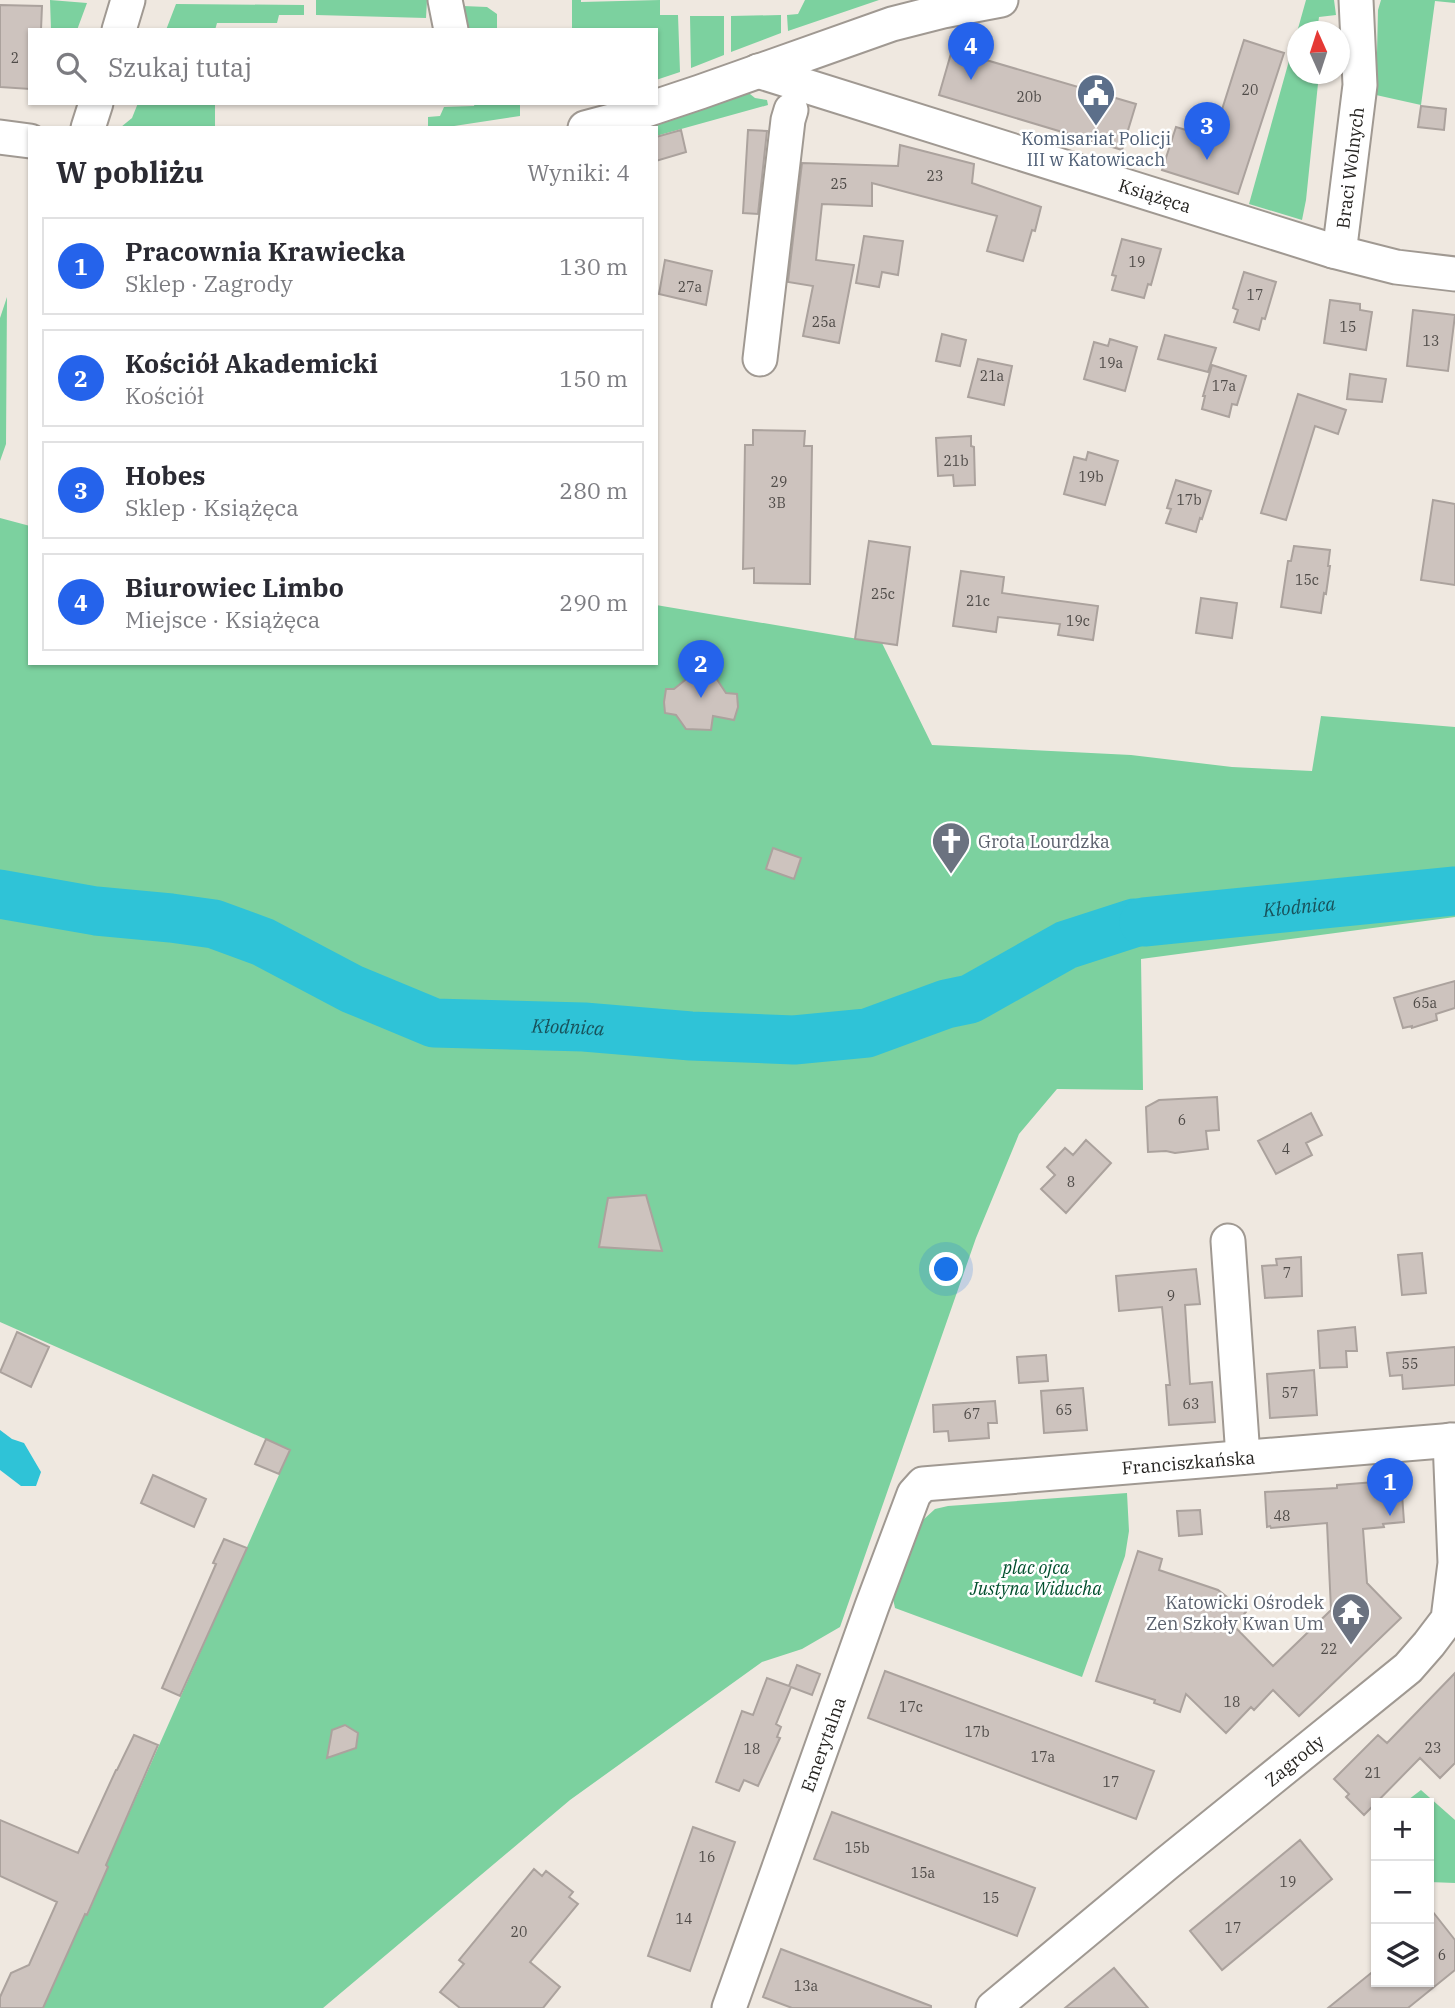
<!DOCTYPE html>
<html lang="pl">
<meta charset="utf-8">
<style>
:root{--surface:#fff;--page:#f2f2f3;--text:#2b2b33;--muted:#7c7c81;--line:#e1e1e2;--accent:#2563eb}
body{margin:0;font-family:"IBM Plex Serif",serif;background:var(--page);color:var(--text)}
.controls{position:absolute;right:21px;bottom:21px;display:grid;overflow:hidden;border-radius:0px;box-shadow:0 2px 5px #0004}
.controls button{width:63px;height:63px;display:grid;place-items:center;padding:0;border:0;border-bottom:2px solid var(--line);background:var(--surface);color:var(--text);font:35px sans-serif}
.compass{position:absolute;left:1287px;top:21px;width:63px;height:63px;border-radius:50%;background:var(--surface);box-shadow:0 2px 5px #0004;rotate:357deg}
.you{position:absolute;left:947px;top:1270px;width:24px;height:24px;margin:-18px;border:5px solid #fff;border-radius:50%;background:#1a73e8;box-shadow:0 0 0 10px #1a73e833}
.badge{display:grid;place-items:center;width:46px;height:46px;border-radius:50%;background:var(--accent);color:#fff;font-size:23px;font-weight:700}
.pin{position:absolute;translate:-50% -58px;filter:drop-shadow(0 2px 4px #0008)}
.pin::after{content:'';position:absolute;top:37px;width:24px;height:21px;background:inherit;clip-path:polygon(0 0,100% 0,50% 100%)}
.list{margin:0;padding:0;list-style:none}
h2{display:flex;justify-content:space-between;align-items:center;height:91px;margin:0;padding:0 28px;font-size:30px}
h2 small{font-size:23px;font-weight:400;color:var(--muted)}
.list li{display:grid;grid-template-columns:46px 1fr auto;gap:21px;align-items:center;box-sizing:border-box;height:98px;margin:0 14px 14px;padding:0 14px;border:2px solid var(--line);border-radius:0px}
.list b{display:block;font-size:26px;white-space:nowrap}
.list p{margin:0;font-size:23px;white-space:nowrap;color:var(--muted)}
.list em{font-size:23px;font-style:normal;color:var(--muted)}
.icon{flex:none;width:38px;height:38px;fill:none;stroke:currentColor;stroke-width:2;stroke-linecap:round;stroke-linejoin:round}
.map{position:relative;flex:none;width:1455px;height:2008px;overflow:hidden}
.search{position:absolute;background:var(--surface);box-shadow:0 2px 5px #0004;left:28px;top:28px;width:630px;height:77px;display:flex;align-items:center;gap:18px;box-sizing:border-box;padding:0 24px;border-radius:0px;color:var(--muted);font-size:26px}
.panel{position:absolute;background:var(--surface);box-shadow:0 2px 5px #0004;left:28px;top:126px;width:630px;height:539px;border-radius:0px}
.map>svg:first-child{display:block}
.green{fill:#7cd19f}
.water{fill:#2fc3d7}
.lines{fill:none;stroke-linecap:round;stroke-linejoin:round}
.river{stroke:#2fc3d7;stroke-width:49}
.building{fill:#cdc3be;stroke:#aba29d;stroke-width:2}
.minor-casing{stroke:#a09992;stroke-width:37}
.minor{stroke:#fff;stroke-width:33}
.labels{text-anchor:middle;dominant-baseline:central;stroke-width:5;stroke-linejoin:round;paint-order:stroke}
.number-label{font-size:14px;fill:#4f4b48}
.service-label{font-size:18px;fill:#4e5e75;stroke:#fff}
.street-label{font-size:18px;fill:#252320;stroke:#fff}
.worship-label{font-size:18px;fill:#5b616d;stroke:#fff;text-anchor:start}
.park-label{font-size:18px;font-style:italic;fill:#004f2d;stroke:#fff}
.water-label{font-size:19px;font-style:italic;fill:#18525b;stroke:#fff}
</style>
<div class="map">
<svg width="1455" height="2008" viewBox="0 0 1455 2008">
<rect width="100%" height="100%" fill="#efe8e0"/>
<path class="green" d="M50,0L87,3L77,30H51Z
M316,0H427L426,18L316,15Z
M572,0H581V2L660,0V15H678L680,72L656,80V30H572Z
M805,0H879L788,31L787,15L798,14Z
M1306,0H1334L1336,15L1319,17L1317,31L1298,32V74H1319L1306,200L1302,220L1249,204Z
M1381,0H1455V3L1435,1L1421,105L1376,95L1378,10Z
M176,4L304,5V15H279L277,23H217L215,30H166Z
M463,6L487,7L497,14V30H468Z
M781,15V33L731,52V16Z
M690,16H724V55L691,68Z
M745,90L755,98L767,100L768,105L656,136V128H633Z
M138,103H215V127L289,128H128L121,127L132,118Z
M475,103H520V116L441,128H428V117L440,116L444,107L474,106Z
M7,297L6,444L0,461V318Z
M0,518L30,526V663H656V605L882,643L932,745L1131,755L1232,767L1312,771L1321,716L1455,727V917L1141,959L1143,1090L1057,1089L1019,1134L976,1238L840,1627L802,1649L762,1662L570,1800L323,2008H43L85,1914H88L108,1867L106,1865L290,1450L0,1322Z
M1127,1493L1129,1531L1125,1556L1082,1677L895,1608L893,1599L923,1520L935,1509L948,1506Z
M1421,1790L1455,1820V1883L1429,1882V1803H1404Z"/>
<path class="water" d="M0,1430L12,1439L24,1443L41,1472L36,1486H21L0,1470Z"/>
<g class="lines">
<g class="river">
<path id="s1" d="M0,894L96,911L171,918L214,924L263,942L352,989L434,1023L584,1027L691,1036L794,1040L867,1033L946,1004L970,999L1066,945L1134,923"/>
<path id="s2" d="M1144,922L1455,891"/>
</g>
</g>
<path class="building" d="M0,5L42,6L41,30H30V89L0,87Z
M1244,40L1284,53L1238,194L1162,170L1176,127L1213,138Z
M952,50L1136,104L1122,150L939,95Z
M1421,106L1446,109L1444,130L1418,127Z
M681,130L686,152L656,161V137Z
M748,130L767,131L758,214L743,213Z
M900,145L974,164L972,183L1041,207L1035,231L1032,230L1023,261L987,251L997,216L872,183V206L822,204L816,260L854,265L839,343L803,336L813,286L788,282L802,163L898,166Z
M864,236L903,241L898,275L882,272L879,287L856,283Z
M1122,239L1161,249L1151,285L1148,284L1144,298L1112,290L1116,276L1112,275Z
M665,260L712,271L706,305L659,294Z
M1244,272L1276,282L1265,319L1262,318L1259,330L1234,322L1238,310L1233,308Z
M1330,300L1360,304V310L1372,312L1366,350L1324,343Z
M1413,310L1455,315L1448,371L1407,366Z
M942,334L966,340L960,366L936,361Z
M1165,335L1216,348L1208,372L1158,359Z
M1110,339L1137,347L1125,391L1084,379L1094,342L1108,346Z
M978,359L1012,366L1004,405L968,397Z
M1212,365L1246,376L1237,405L1232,404L1229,417L1202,409L1205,396H1203Z
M1350,374L1386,379L1382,402L1347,399Z
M1298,394L1346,410L1338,434L1315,426L1286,520L1261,513Z
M753,430L805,431L804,446H812L810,584L754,583V568L743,569L745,445H753Z
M971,436V446L974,447L975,485L954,486L953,475L938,476L936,438Z
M1088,452L1118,461L1105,505L1064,494L1074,457L1086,460Z
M1176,480L1211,491L1202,519L1200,518L1196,532L1166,523L1171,509L1167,508Z
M1433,500L1455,504V585L1421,580Z
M869,541L910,547L897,645L855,639Z
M1294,546L1330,550L1328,566H1330L1326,594L1324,593L1321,613L1281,607L1288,561H1291Z
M961,571L1004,577L1002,593L1098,606L1093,640L1058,635L1060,624L998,617L996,632L953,626Z
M1201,598L1237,603L1232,638L1196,633Z
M702,667L716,669V678L726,693L737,694L738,707L734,720L713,716L711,730L686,729L676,715L665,713L664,702L666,689H674L690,676V669Z
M773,848L801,858L794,879L766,869Z
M1455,981V1008L1436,1014L1437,1020L1412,1028V1026L1403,1028L1394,998Z
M1217,1097L1219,1130L1206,1131L1208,1149L1175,1153L1166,1151L1148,1152L1146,1107L1159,1100Z
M1311,1113L1322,1135L1306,1143L1312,1155L1276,1174L1258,1141Z
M1086,1140L1111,1163L1066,1213L1041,1189L1055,1175L1047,1167L1065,1148L1073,1155Z
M646,1195L662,1251L599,1247L608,1198Z
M1422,1253L1426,1293L1402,1295L1398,1255Z
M1301,1257L1302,1296L1265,1298L1262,1266L1277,1265L1276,1259Z
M1196,1269L1200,1304L1185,1305L1190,1384L1212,1382L1215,1422L1169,1425L1166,1385H1170L1162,1307L1119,1311L1116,1276Z
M1355,1327L1357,1351H1346L1347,1367L1320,1368L1318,1331Z
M17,1332L49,1347L31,1387L0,1372Z
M1455,1347V1385L1403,1389L1402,1375L1390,1376L1387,1353Z
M1046,1355L1048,1381L1019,1383L1017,1357Z
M1314,1370L1317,1415L1270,1418L1267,1374Z
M1083,1388L1087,1430L1044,1433L1041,1391Z
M995,1401L997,1423H988L989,1438L949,1441L948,1431L934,1432L933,1405Z
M266,1439L290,1450L279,1474L255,1464Z
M153,1475L206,1499L194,1527L141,1503Z
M1401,1480L1404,1522L1383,1524L1384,1527L1363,1529L1367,1583L1401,1618L1299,1716L1273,1690L1254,1710L1251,1707L1226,1733L1186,1694L1180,1712L1154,1703L1155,1700L1096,1681L1138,1551L1162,1559L1159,1570L1218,1590L1246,1612L1234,1626L1273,1666L1331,1610L1327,1523L1271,1528L1270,1526L1267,1527L1265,1492L1337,1488V1485Z
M1200,1510L1202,1534L1179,1536L1177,1511Z
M224,1539L247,1548L180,1696L162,1688L216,1564L213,1563Z
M797,1665L820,1674L812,1695L791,1687L776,1724L781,1727L777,1737L780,1738L758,1786L744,1780L739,1791L716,1782L742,1711L753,1715L767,1678L789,1686Z
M885,1671L1154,1771L1136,1819L868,1718Z
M1455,1673V1763L1440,1778L1420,1758L1364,1815L1346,1797L1349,1794L1334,1779L1378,1735L1387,1743Z
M345,1725L358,1733L356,1748L327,1758L332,1730Z
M134,1735L158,1745L106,1865L108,1867L87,1915L85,1914L43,2008H0V1997L11,1973L29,1965L57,1902L0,1876V1820L78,1853L116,1770H117Z
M832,1812L1035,1888L1017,1936L814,1859Z
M693,1827L735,1842L690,1971L648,1956Z
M1300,1840L1332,1879L1222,1970L1190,1931Z
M534,1869L542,1876L546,1871L573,1892L569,1897L578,1904L530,1962L560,1987L543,2008H460L440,1992L464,1964L459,1960Z
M1429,1907L1455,1940V1970L1408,2008H1328L1376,1969V1982H1429Z
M781,1949L931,2006V2008H792L763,1997Z
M1114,1968L1148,2008H1065Z"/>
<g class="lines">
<g class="minor-casing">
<g id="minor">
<path d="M445,0L451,30"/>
<path d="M119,30L128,0"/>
<path id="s3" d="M758,71L1333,251L1396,267L1455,274"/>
<path d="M88,128L96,103"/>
<path d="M585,128L619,119L700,92L892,24L943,11L1001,0"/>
<path d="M0,137L30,141"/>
<path id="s4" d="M1333,251L1341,238L1360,85L1356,0"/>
<path d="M760,359L788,120L791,110"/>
<path d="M1228,1241L1243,1457"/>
<path id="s5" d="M729,2008L872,1606L914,1494L923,1484L1455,1440"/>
<path id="s6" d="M993,2008L1166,1864L1408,1668L1429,1644L1448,1619L1455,1563L1450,1440"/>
</g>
</g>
<use href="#minor" class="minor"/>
</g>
<defs>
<g id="civic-pin" transform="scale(2.0125)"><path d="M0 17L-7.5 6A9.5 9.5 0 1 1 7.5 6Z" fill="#5c6f8a" stroke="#fff"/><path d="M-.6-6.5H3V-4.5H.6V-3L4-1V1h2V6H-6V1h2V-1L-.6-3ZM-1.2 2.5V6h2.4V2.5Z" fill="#fff"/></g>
<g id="church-pin" transform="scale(2.0125)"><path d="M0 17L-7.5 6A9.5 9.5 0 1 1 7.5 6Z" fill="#6b7280" stroke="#fff"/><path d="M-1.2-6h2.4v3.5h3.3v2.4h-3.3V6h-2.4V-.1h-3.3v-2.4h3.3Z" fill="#fff"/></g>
<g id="temple-pin" transform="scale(2.0125)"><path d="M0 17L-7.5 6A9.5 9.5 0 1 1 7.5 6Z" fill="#6b7280" stroke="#fff"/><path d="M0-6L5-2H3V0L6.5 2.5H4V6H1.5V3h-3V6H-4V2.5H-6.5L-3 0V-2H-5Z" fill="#fff"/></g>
</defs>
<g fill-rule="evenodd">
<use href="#civic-pin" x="1096" y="93"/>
<use href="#church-pin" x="951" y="841"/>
<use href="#temple-pin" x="1351" y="1612"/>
</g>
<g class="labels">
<g class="number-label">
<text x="15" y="58">2</text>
<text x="1250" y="90">20</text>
<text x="1029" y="97">20b</text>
<text x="935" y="176">23</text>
<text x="839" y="184">25</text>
<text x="1137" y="262">19</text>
<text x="690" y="287">27a</text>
<text x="1255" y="295">17</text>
<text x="824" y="322">25a</text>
<text x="1348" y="327">15</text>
<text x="1431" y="341">13</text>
<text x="1111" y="363">19a</text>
<text x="992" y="376">21a</text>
<text x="1224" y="386">17a</text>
<text x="956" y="461">21b</text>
<text x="1091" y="477">19b</text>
<text x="779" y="482">29</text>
<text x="1189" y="500">17b</text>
<text x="777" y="503">3B</text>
<text x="1307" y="580">15c</text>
<text x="883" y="594">25c</text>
<text x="978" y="601">21c</text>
<text x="1078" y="621">19c</text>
<text x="1425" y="1003">65a</text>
<text x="1182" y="1120">6</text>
<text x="1286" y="1149">4</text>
<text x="1071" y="1182">8</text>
<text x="1287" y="1273">7</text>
<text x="1171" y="1296">9</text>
<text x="1410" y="1364">55</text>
<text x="1290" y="1393">57</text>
<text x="1191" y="1404">63</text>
<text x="1064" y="1410">65</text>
<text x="972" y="1414">67</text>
<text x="1282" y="1516">48</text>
<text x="1329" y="1649">22</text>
<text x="1232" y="1702">18</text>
<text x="911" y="1707">17c</text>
<text x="977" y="1732">17b</text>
<text x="1433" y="1748">23</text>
<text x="752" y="1749">18</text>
<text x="1043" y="1757">17a</text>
<text x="1373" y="1773">21</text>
<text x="1111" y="1782">17</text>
<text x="857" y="1848">15b</text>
<text x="707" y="1857">16</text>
<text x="923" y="1873">15a</text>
<text x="1288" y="1882">19</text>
<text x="991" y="1898">15</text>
<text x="684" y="1919">14</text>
<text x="1233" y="1928">17</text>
<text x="519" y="1932">20</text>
<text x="1442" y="1955">6</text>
<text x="806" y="1986">13a</text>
</g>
<g class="service-label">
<text x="1096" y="138">Komisariat Policji<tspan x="1096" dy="21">III w Katowicach</tspan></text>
</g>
<g class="street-label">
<text stroke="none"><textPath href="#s4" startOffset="86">Braci Wolnych</textPath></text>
<text stroke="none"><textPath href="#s3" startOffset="416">Książęca</textPath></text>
<text stroke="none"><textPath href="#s5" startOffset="826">Franciszkańska</textPath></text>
<text stroke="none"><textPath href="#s5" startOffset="280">Emerytalna</textPath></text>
<text stroke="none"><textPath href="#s6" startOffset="390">Zagrody</textPath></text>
</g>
<g class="worship-label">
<text x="978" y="841">Grota Lourdzka</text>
<text x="1324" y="1602" text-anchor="end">Katowicki Ośrodek<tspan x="1324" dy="21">Zen Szkoły Kwan Um</tspan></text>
</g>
<g class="park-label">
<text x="1036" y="1567">plac ojca<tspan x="1036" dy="21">Justyna Widucha</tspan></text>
</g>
<g class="water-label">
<text stroke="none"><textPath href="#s2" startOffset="156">Kłodnica</textPath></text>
<text stroke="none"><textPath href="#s1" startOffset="592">Kłodnica</textPath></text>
</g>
</g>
</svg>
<div class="controls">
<button>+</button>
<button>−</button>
<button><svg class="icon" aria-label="layers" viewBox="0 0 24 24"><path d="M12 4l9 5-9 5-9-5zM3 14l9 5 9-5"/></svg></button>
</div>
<svg class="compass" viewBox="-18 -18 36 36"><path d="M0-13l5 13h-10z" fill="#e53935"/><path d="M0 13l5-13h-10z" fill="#7c7c81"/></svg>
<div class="you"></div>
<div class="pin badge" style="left:1390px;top:1516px">1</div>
<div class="pin badge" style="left:701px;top:698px">2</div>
<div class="pin badge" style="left:1207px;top:160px">3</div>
<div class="pin badge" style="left:971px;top:80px">4</div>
<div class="search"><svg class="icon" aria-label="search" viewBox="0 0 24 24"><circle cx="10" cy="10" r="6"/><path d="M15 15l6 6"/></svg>Szukaj tutaj</div>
<section class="panel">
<h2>W pobliżu<small>Wyniki: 4</small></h2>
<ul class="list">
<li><span class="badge">1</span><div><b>Pracownia Krawiecka</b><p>Sklep · Zagrody</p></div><em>130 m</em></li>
<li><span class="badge">2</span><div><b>Kościół Akademicki</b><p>Kościół</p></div><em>150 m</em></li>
<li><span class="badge">3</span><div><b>Hobes</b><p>Sklep · Książęca</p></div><em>280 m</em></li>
<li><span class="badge">4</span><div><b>Biurowiec Limbo</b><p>Miejsce · Książęca</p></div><em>290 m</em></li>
</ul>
</section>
</div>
